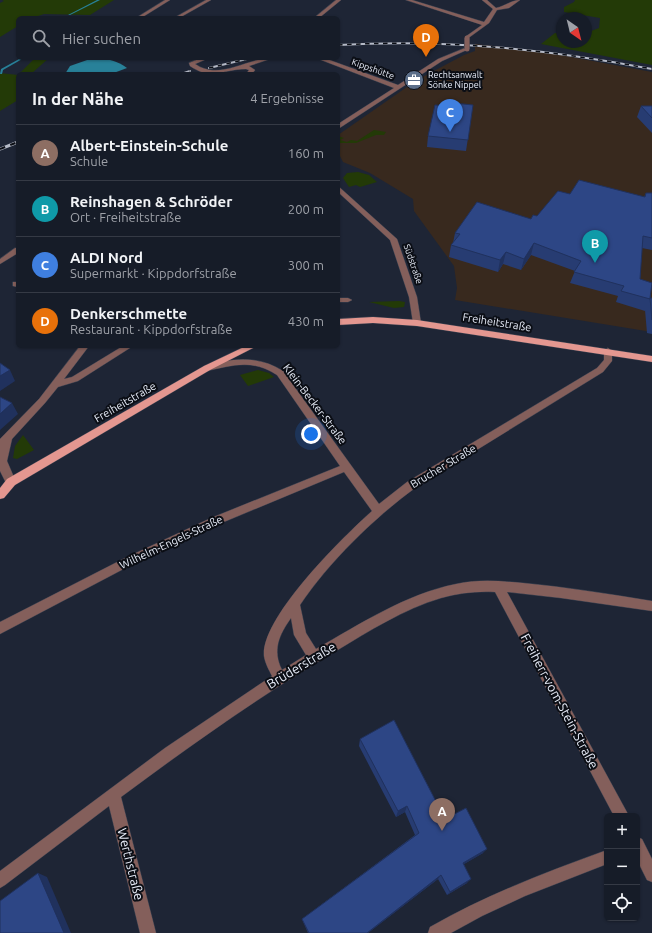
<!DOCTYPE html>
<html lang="de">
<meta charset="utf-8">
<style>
:root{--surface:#161c28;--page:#1f2530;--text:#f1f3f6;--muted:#9ea1a8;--line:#353a45;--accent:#db2777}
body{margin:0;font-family:Ubuntu,sans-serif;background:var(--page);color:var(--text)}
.controls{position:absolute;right:12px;bottom:12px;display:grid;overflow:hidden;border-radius:6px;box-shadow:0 1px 3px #0004}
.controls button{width:36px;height:36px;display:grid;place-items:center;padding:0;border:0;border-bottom:1px solid var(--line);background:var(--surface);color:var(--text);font:20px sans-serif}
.compass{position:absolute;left:556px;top:12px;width:36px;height:36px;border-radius:50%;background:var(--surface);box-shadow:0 1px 3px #0004;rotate:145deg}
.you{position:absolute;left:311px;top:434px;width:14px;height:14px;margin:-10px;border:3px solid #fff;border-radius:50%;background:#1a73e8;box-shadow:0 0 0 6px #1a73e833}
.badge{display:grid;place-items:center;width:26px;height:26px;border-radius:50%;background:var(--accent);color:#fff;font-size:13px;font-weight:700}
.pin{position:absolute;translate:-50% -33px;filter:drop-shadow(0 1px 2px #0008)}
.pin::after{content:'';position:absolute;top:21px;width:14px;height:12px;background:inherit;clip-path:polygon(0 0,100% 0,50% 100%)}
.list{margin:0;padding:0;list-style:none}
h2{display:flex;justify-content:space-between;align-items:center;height:52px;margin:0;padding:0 16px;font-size:17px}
h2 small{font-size:13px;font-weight:400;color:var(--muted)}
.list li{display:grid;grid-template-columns:26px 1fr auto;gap:12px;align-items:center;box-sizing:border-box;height:56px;padding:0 16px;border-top:1px solid var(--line)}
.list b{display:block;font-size:15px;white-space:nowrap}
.list p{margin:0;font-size:13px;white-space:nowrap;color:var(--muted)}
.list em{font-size:13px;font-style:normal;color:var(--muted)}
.icon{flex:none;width:22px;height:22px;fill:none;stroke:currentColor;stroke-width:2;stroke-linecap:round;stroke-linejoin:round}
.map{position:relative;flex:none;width:652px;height:933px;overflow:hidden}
.search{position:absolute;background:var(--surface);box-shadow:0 1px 3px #0004;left:16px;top:16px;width:324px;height:44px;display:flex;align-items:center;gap:10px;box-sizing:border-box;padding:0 14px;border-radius:6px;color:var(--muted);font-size:15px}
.panel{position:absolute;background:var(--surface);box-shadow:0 1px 3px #0004;left:16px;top:72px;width:324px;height:276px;border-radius:6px}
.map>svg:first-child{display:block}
.commercial{fill:#38291e}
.green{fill:#233a07}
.water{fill:#288199}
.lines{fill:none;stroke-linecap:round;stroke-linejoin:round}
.stream{fill:#288199;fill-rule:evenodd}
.minor-casing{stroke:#3a4150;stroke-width:1}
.major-casing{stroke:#3a4150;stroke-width:1}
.minor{fill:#845f5b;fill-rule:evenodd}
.major{fill:#e49790;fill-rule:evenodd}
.rail-far1-casing{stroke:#b5bac7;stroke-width:2}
.rail-casing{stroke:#b5bac7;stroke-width:3}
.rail-far1{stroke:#0b0e15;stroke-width:1.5;stroke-dasharray:4.5;stroke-linecap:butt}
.rail{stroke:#0b0e15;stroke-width:2;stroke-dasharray:5.5;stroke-linecap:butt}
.minor-bridge-casing{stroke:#3a4150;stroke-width:5.5;stroke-linecap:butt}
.minor-bridge{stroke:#845f5b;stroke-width:5}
.wall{fill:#273c72}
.shaded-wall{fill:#20315d}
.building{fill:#2d4685;stroke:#20315d}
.labels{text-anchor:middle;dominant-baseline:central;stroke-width:4;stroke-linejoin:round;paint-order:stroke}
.far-street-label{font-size:9px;fill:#e7ecf8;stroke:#0b0e15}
.far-poi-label{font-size:9px;fill:#e7ecf8;stroke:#0b0e15;text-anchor:start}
.street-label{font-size:11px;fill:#e7ecf8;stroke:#0b0e15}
.near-street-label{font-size:13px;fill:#e7ecf8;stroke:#0b0e15}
</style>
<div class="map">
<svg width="652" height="933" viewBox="0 0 652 933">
<rect width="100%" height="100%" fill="#1e2535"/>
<path class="commercial" d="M475,44L539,51L652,72V332L455,300L457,288L454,266L414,211L413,199L370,173L343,162L338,152V135L417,80L464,55L475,51Z"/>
<path class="green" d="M2,0H114L90,15L44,14L32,18H18V26L0,37V3L4,1Z
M575,0H652V65L541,44L555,33H562V42H586V33L599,28L600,18L564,12V7L574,2Z
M35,58H49L31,74H19Z
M0,73L18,75V100L0,111Z
M374,130L386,132L384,135H376L356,143H338V136L344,138L340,140L347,142L351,140L357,141Z
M358,172L369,175L377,182L360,187L356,185L349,187L343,178L347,173Z
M399,301L405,302L404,307L394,308L369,302Z
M258,370L269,373L274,377L248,386L240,375Z
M23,435L34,450L17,459L13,458L15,446Z"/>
<path class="water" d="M90,59C104,58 115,59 127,68L111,74H65L70,66Z"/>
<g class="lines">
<path class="stream" d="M97,0H100L70,15H68Z
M21,58H24L3,70L2,74H0L1,69Z"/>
<g class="minor-casing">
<path id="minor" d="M165,0H170L141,18H136Z
M206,0H211L179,18H174Z
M336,0H341L319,18H314Z
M406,0H412L484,22L493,9L482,0H487L496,8C505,6 512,0 520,0L509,8L497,10L489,23L467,39L465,37L482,25Z
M465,48L469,49L442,61L338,129V124L394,88L316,58H324L398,85L438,59Z
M201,58H209L195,64C220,81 246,58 273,58L249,66L255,70L252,74H246L249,70L246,69C223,69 212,81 190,66L189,63Z
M338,186L397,239L417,297L421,323L420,325L417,326L413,323L409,297L390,240L338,192Z
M15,248H18V253L0,264V259Z
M13,282H18V287L13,286Z
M338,298H348L352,300L348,302H338Z
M80,346H89L64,379L72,377L123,346H133L78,381L58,387L45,403L12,439L7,461L16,482L15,485H7L0,471V439L39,399Z
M608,348L612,351V361L603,372L415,488C374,518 328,563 300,605L306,633L316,649C360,624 406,594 456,584C478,579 501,581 523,583C566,587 609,594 652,601V611L561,598L507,592L629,816H614L495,592C477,591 459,593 441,598C404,609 369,631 336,651C261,695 191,745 121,797L156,933H140L109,806L5,885L0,888V871L165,748L272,676C269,670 265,663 264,656C261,617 344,536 372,511L344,472L219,524L133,564L0,634V622L125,558L211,518L340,466L277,375C253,359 233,365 207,371L204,370L203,368L204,366C232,358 258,355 283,371L379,504L407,482L597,368L604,360V351ZM291,618L294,635L306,655L282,670C272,650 279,635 291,618Z
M637,837L642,839L652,859V882L647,880L637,860Z
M607,850V864L525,896L482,916L451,933H428L430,927C486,895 546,872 607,850Z"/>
</g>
<g class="major-casing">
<path id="major" d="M373,317L417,320L652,356V362L417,326L373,323L338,325V319Z
M246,346H257L210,370L15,485L4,498L0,499V488L7,479L204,366Z"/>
</g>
<use href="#minor" class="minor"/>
<use href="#major" class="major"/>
<g class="rail-far1-casing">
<path id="rail-far1" d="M338,45C447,39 545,49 652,69
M209,68L251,58
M181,74L190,71"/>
</g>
<g class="rail-casing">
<path id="rail" d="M0,149L18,142"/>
</g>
<use href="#rail-far1" class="rail-far1"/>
<use href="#rail" class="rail"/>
<g class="minor-bridge-casing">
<path id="minor-bridge" d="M467,38V49"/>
</g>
<use href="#minor-bridge" class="minor-bridge"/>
</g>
<path class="wall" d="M473,105L466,151L427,147L428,136L453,106Z
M641,106H652V133L637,117Z
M646,193H652V250L642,248L640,279L650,298H652V334L647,333L645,310V311L616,302L618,296L570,283L575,271L531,255L521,270L503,264L498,272L449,257L451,245L453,243L455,233L531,219L537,216L570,194L644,197Z
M360,739L445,819L483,853L464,864L467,883L447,895L438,879L368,933H308L302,919L415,835L405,812L396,817L359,746Z"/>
<path class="shaded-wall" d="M534,243L531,255L521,270L524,259Z
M506,252L503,264L498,272L500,260Z
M10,370L15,381L0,391V376Z
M12,403L18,414L0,430V414Z
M407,806L405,812L396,817L398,811Z
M487,849L483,853L459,867L463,863Z
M38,873L47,877L71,933H64Z
M441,875L438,879L368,933H367Z
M471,879L467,883L447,895L450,892Z"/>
<path class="building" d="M454,103L473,105L468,140L428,136L435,105L453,106Z
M641,106H652V118Z
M579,180L645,197L646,193H652V238L643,236L640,279L652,283L650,298H652V320L650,298V299L621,291L624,286L574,272L581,261L534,243L524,259L506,252L500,260L451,245L460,234L455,233L477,202L531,219L533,215L537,216L558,191L570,194Z
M0,363L10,370L0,376Z
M0,397L12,403L0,414Z
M394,720L445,819L466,808L487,849L463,863L471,879L450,892L441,875L367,933H309L302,919L419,833L407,806L398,811L360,739Z
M38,873L64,933H0V901Z"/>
<defs>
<g id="office-disc" transform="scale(1)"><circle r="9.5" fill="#5c6f8a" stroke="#0b0e15"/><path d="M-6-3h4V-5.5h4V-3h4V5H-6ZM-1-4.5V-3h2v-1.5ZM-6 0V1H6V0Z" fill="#fff"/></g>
</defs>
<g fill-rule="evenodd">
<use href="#office-disc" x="414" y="80"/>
</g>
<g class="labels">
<g class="far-street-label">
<text transform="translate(373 69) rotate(20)">Kippshütte</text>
<text transform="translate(413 264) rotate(71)">Südstraße</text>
</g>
<g class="far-poi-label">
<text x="428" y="75">Rechtsanwalt<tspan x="428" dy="10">Sönke Nippel</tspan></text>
</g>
<g class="street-label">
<text transform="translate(497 322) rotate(9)">Freiheitstraße</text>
<text transform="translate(125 402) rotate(-30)">Freiheitstraße</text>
<text transform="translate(315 404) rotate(53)">Klein-Becker-Straße</text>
<text transform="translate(443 466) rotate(-31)">Brucher Straße</text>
<text transform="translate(171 542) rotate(-25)">Wilhelm-Engels-Straße</text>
</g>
<g class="near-street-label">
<text transform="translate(301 665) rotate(-31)">Brüderstraße</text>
<text transform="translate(560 701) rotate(62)">Freiherr-vom-Stein-Straße</text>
<text transform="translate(131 864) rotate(76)">Werthstraße</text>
</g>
</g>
</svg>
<div class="controls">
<button>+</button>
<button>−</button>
<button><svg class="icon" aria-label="locate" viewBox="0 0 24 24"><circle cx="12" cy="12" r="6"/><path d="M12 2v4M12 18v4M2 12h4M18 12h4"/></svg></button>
</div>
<svg class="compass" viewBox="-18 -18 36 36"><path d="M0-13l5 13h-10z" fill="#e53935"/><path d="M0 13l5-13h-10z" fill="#9ea1a8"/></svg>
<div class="you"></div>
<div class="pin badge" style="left:442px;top:831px;background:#8d6e63">A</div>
<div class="pin badge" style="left:595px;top:263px;background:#0f9aa8">B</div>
<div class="pin badge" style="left:450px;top:132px;background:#3f7fe0">C</div>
<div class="pin badge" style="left:426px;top:57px;background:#e8710a">D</div>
<div class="search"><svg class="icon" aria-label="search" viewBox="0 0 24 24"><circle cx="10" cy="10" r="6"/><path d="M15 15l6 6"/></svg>Hier suchen</div>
<section class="panel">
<h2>In der Nähe<small>4 Ergebnisse</small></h2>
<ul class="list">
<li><span class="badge" style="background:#8d6e63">A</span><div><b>Albert-Einstein-Schule</b><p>Schule</p></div><em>160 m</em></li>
<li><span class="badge" style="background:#0f9aa8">B</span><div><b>Reinshagen &amp; Schröder</b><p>Ort · Freiheitstraße</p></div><em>200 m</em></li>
<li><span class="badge" style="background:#3f7fe0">C</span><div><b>ALDI Nord</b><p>Supermarkt · Kippdorfstraße</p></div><em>300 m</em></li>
<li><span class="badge" style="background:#e8710a">D</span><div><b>Denkerschmette</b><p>Restaurant · Kippdorfstraße</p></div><em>430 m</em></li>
</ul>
</section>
</div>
